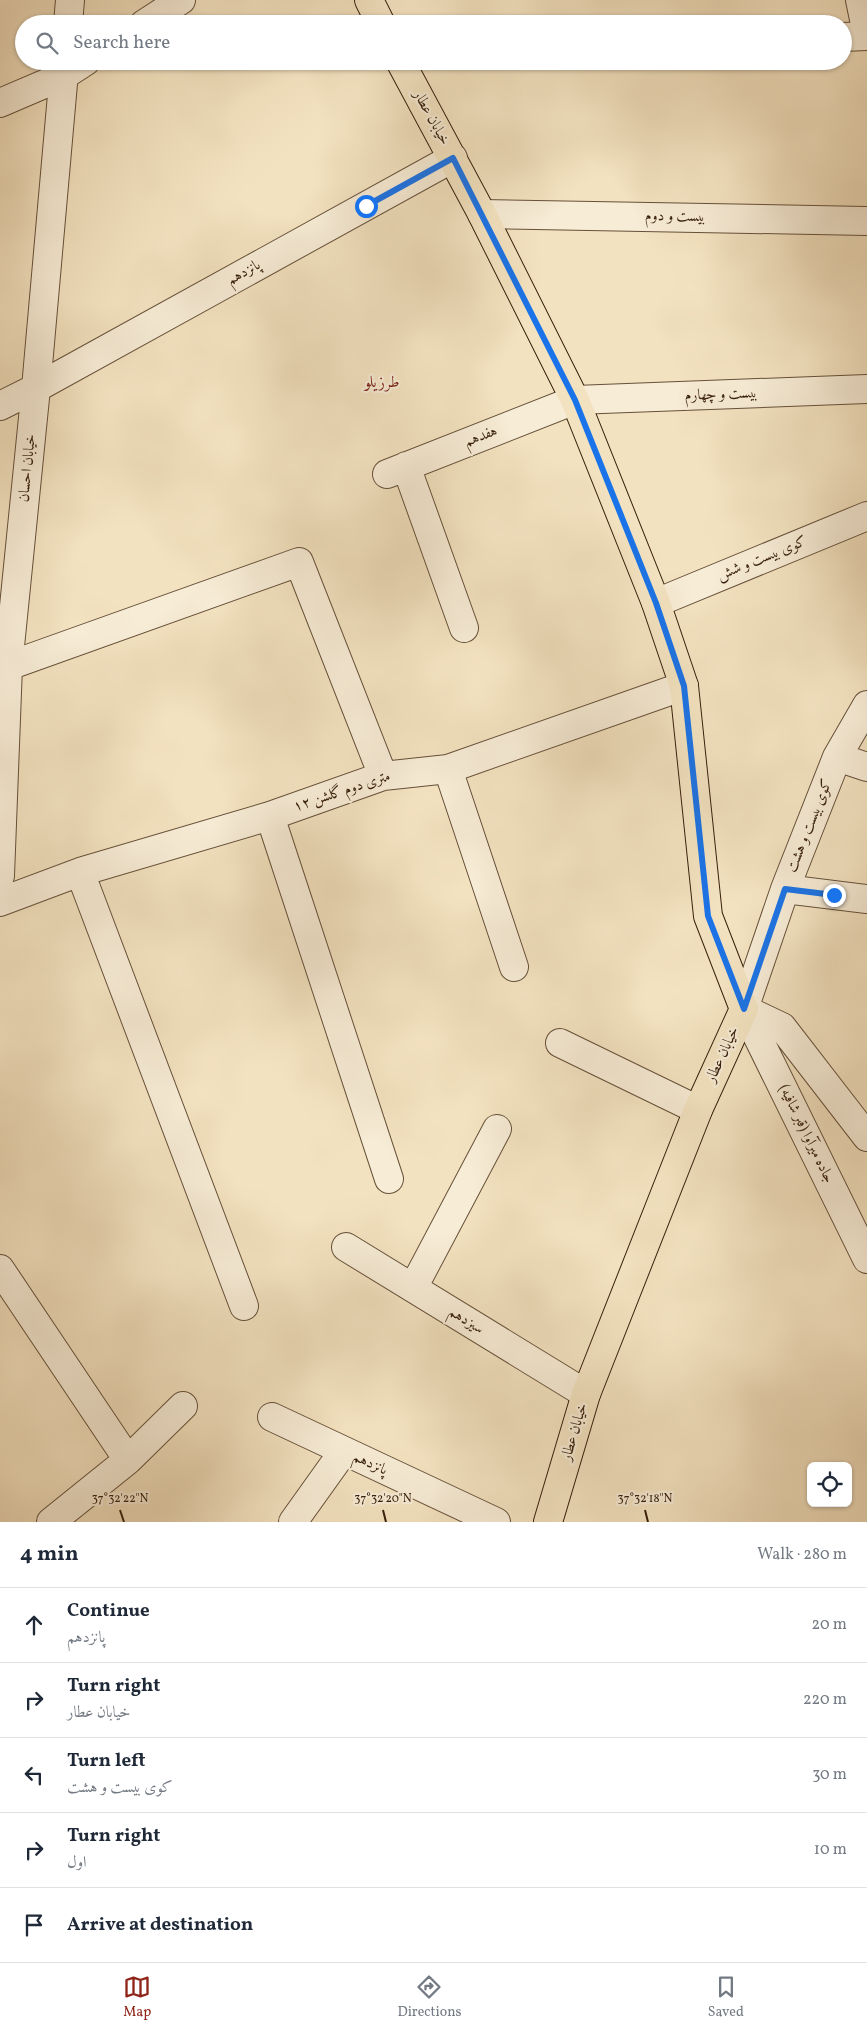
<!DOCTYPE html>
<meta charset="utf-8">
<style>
:root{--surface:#fff;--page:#f6f6f7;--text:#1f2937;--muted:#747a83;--line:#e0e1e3;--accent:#8f2418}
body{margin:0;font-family:Vollkorn,Amiri,serif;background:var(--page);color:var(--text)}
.controls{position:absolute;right:15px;bottom:15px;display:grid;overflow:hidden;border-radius:8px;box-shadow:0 1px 4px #0004}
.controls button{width:45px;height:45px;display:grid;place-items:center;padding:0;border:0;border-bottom:1px solid var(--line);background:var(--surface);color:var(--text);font:25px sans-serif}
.stop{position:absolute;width:15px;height:15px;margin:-11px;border:4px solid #1a73e8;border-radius:50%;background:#fff}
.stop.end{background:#1a73e8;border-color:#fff;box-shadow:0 1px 5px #0008}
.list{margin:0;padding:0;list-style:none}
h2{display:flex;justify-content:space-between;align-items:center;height:65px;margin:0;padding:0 20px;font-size:21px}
h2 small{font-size:16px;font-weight:400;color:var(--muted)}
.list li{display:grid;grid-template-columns:32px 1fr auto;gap:15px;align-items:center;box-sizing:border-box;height:75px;padding:0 20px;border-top:1px solid var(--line)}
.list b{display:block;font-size:19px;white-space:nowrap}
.list p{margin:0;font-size:16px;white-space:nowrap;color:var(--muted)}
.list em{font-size:16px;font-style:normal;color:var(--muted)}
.icon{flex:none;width:28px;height:28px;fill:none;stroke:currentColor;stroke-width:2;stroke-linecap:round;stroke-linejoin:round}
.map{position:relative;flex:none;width:867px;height:1522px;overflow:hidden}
.search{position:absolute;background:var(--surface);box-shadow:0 1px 4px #0004;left:15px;right:15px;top:15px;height:55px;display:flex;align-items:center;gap:12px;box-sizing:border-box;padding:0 18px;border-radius:28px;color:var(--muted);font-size:19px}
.sheet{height:440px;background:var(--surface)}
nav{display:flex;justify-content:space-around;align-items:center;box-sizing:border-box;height:70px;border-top:1px solid var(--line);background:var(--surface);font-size:14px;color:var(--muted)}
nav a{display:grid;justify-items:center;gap:2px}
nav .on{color:var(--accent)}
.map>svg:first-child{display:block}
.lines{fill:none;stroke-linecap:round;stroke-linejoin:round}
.minor-casing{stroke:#665039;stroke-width:30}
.major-casing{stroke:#371f0c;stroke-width:30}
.minor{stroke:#f7ecd6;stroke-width:28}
.major{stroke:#f3e2c0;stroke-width:28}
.route{stroke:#1a73e8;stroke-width:6}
.ticks{fill:none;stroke:#371f0c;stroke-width:2}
.labels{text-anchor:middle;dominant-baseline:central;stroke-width:4.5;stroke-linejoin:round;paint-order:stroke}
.street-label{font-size:15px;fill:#371f0c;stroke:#f7ecd6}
.neighbourhood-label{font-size:16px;fill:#7a1f14;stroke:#f7ecd6}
.ticks-label{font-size:12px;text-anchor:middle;fill:#371f0c;stroke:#f7ecd6;stroke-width:4.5;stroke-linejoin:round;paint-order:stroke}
</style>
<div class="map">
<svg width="867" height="1522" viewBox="0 0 867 1522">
<rect width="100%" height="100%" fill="#f3e2c0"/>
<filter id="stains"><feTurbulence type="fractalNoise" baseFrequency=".004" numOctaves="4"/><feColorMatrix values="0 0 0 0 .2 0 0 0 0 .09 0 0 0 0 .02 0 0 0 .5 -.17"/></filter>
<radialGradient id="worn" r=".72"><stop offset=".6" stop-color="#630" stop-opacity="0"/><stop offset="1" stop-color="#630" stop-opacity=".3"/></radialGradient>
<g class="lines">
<g class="minor-casing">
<path id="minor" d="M860,0L867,34
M68,24L70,0
M144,24L181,0
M843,37L867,36
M0,103L63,76L86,61
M482,214L867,221
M0,406L36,388L453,158
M406,466L464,628
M387,474L575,400L867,389
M656,603L867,516
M0,662L8,666L299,562L383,776
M837,757L867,767
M448,769L514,967
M270,816L389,1179
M80,872L244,1306
M0,876L8,666L36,388L65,61
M785,889L867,899
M0,902L80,872L270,816L383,776L448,769L684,686
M744,1009L785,889L837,757L867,705
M744,1009L867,1259
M744,1009L782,1027L867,1137
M560,1043L698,1110
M346,1247L586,1394
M0,1269L128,1460L183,1406
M413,1288L497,1129
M272,1417L496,1522
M51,1522L128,1460
M293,1522L343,1452"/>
</g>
<g class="major-casing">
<path id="major" d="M369,0L381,24
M400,61L482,214L575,400L656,603L684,686L708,916L744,1009L698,1110L586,1394L548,1522"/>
</g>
<use href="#minor" class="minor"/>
<use href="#major" class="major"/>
</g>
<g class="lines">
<path class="route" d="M366,206L453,158L575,400L656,603L684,686L708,916L744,1009L785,889L834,895"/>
</g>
<path class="ticks" d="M120,1510L124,1522M383,1510L386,1522M645,1510L648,1522"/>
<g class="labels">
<g class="street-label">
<text transform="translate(431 118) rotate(61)">خیابان عطار</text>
<text transform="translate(675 217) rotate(1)">بیست و دوم</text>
<text transform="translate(244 273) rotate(-29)">پانزدهم</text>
<text transform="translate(721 395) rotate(-2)">بیست و چهارم</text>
<text transform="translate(481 437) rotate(-21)">هفدهم</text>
<text transform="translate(28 468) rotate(-84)">خیابان احسان</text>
<text transform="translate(762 559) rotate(-22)">کوی بیست و شش</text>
<text transform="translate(342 792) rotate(-18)">۱۲ متری دوم گلشن</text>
<text transform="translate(810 826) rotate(-68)">کوی بیست و هشت</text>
<text transform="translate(723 1055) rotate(-65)">خیابان عطار</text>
<text transform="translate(806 1134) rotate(64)">جاده میرآوا (قبر شافیه)</text>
<text transform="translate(466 1321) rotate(32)">سیزدهم</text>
<text transform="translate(575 1432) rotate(-73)">خیابان عطار</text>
<text transform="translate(370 1464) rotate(25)">پانزدهم</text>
</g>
<g class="neighbourhood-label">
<text x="382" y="383">طرزیلو</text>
</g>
</g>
<g class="ticks-label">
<text x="120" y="1502">37°32'22"N</text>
<text x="383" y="1502">37°32'20"N</text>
<text x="645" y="1502">37°32'18"N</text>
</g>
<rect width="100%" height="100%" filter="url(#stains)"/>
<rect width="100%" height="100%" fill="url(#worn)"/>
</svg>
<div class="controls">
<button><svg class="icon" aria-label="locate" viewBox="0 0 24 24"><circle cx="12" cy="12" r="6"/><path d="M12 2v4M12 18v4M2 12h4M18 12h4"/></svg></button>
</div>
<div class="stop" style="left:366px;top:206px"></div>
<div class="stop end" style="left:834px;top:895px"></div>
<div class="search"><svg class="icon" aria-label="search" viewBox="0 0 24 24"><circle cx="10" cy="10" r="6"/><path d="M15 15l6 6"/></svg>Search here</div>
</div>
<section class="sheet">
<h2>4 min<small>Walk · 280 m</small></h2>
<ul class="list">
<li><svg class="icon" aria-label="ahead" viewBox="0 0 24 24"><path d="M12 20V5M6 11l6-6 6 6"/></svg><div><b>Continue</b><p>پانزدهم</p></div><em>20 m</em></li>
<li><svg class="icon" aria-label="right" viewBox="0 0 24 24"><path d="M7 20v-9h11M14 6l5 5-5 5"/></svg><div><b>Turn right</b><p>خیابان عطار</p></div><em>220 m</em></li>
<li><svg class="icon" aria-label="left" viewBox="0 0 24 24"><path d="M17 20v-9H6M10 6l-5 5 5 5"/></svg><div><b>Turn left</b><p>کوی بیست و هشت</p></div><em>30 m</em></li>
<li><svg class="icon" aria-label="right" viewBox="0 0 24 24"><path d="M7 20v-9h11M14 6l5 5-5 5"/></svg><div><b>Turn right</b><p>اول</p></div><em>10 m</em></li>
<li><svg class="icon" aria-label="arrive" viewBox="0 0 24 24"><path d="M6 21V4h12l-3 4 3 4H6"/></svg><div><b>Arrive at destination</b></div></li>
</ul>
</section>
<nav>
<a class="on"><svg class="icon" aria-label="map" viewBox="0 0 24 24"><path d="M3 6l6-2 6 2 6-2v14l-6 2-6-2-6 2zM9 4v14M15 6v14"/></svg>Map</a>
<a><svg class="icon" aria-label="directions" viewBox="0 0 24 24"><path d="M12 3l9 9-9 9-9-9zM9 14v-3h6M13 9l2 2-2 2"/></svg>Directions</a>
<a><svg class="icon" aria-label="saved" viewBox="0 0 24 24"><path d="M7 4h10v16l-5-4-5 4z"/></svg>Saved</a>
</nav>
